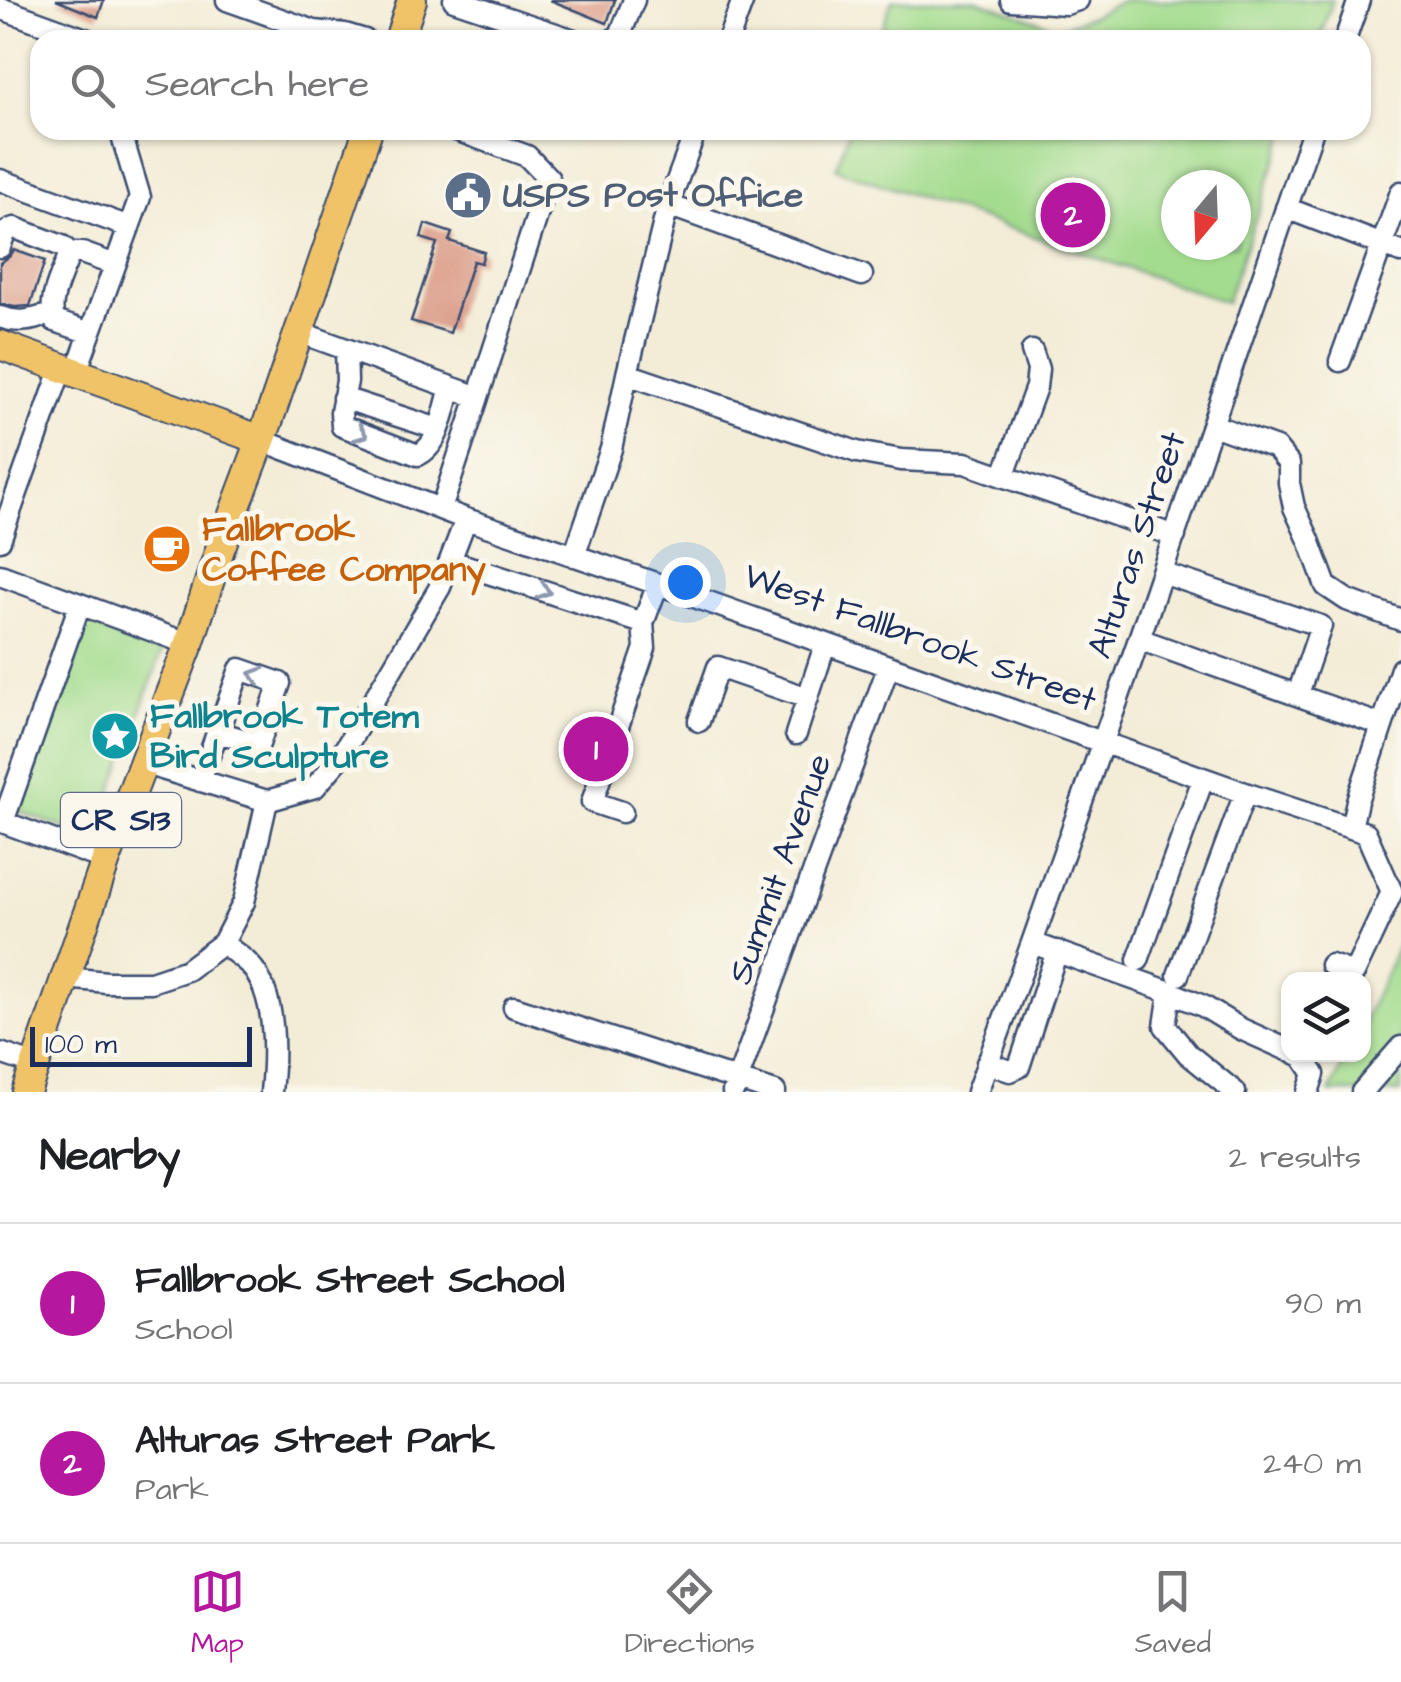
<!DOCTYPE html>
<style>
:root{--surface:#fff;--page:#f6f6f6;--text:#202124;--muted:#757577;--line:#e0e0e0;--accent:#b5179e}
body{margin:0;font-family:"Architects Daughter",sans-serif;background:var(--page);color:var(--text)}
.controls{position:absolute;right:30px;bottom:30px;display:grid;overflow:hidden;border-radius:20px;box-shadow:0 2px 8px #0004}
.controls button{width:90px;height:90px;display:grid;place-items:center;padding:0;border:0;border-bottom:2px solid var(--line);background:var(--surface);color:var(--text);font:50px sans-serif}
.compass{position:absolute;left:1161px;top:170px;width:90px;height:90px;border-radius:50%;background:var(--surface);box-shadow:0 2px 8px #0004;rotate:199deg}
.scale{position:absolute;left:30px;bottom:25px;width:222px;box-sizing:border-box;padding-left:10px;border:5px solid #1b2f5e;border-top:0;font-size:28px;line-height:35px;white-space:nowrap;color:#1b2f5e;-webkit-text-stroke:8px #fbf7ec;paint-order:stroke}
.you{position:absolute;left:685px;top:582px;width:35px;height:35px;margin:-25px;border:8px solid #fff;border-radius:50%;background:#1a73e8;box-shadow:0 0 0 15px #1a73e833}
.badge{display:grid;place-items:center;width:65px;height:65px;border-radius:50%;background:var(--accent);color:#fff;font-size:32px;font-weight:700}
.pin{position:absolute;translate:-50% -50%;border:5px solid #fff;box-shadow:0 2px 10px #0006}
.list{margin:0;padding:0;list-style:none}
h2{display:flex;justify-content:space-between;align-items:center;height:130px;margin:0;padding:0 40px;font-size:42px}
h2 small{font-size:32px;font-weight:400;color:var(--muted)}
.list li{display:grid;grid-template-columns:65px 1fr auto;gap:30px;align-items:center;box-sizing:border-box;height:160px;padding:0 40px;border-top:2px solid var(--line)}
.list b{display:block;font-size:38px;white-space:nowrap}
.list p{margin:0;font-size:32px;white-space:nowrap;color:var(--muted)}
.list em{font-size:32px;font-style:normal;color:var(--muted)}
.icon{flex:none;width:55px;height:55px;fill:none;stroke:currentColor;stroke-width:2;stroke-linecap:round;stroke-linejoin:round}
.map{position:relative;flex:none;width:1401px;height:1092px;overflow:hidden}
.search{position:absolute;background:var(--surface);box-shadow:0 2px 8px #0004;left:30px;right:30px;top:30px;height:110px;display:flex;align-items:center;gap:25px;box-sizing:border-box;padding:0 35px;border-radius:30px;color:var(--muted);font-size:38px}
.sheet{height:450px;background:var(--surface)}
nav{display:flex;justify-content:space-around;align-items:center;box-sizing:border-box;height:140px;border-top:2px solid var(--line);background:var(--surface);font-size:28px;color:var(--muted)}
nav a{display:grid;justify-items:center;gap:5px}
nav .on{color:var(--accent)}
.map>svg:first-child{display:block}
.green{fill:#a3dc8e;stroke:#5f8676;stroke-width:2.5;fill-rule:evenodd}
.building{fill:#dc9f8b}
.lines{fill:none;stroke-linecap:round;stroke-linejoin:round}
.minor-casing{stroke:#3b4c70;stroke-width:25}
.major-casing{stroke:#3b4c70;stroke-width:32}
.minor{stroke:#fff;stroke-width:20}
.major{stroke:#f0c369;stroke-width:28}
.oneway{stroke:#8d97ae}
.labels{text-anchor:middle;dominant-baseline:central;stroke-width:10;stroke-linejoin:round;paint-order:stroke}
.shield{fill:#fbf7ec;stroke:#5e6b89;stroke-width:2.5}
.shield-label{font-size:32px;font-weight:bold;fill:#1b2f5e}
.service-label{font-size:35px;font-weight:bold;fill:#4e5e75;stroke:#fbf7ec;text-anchor:start}
.food-label{font-size:35px;font-weight:bold;fill:#c56008;stroke:#fbf7ec;text-anchor:start}
.street-label{font-size:35px;fill:#1b2f5e;stroke:#fbf7ec}
.culture-label{font-size:35px;font-weight:bold;fill:#0d838f;stroke:#fbf7ec;text-anchor:start}
</style>
<div class="map">
<svg width="1401" height="1092" viewBox="0 0 1401 1092">
<rect width="100%" height="100%" fill="#fbf7ec"/>
<filter id="ink" filterUnits="userSpaceOnUse"><feTurbulence type="fractalNoise" baseFrequency=".01" numOctaves="2"/><feDisplacementMap in="SourceGraphic" scale="20" xChannelSelector="R" yChannelSelector="G"/><feConvolveMatrix kernelMatrix="1 2 1 2 8 2 1 2 1" color-interpolation-filters="sRGB"/></filter>
<filter id="wash" filterUnits="userSpaceOnUse"><feTurbulence type="fractalNoise" baseFrequency=".0048" numOctaves="4" result="noise"/><feDisplacementMap in="SourceGraphic" scale="40" xChannelSelector="R" yChannelSelector="G"/><feGaussianBlur stdDeviation="2.25" result="paint"/><feColorMatrix in="noise" values="0 0 0 0 0 0 0 0 0 0 0 0 0 0 0 0 0 1.4 0 .05"/><feComposite in="paint" operator="in"/></filter>
<g filter="url(#wash)">
<rect width="100%" height="100%" fill="#f3edd7"/>
<path class="green" d="M892,0H977L1058,28L1092,16L1124,0H1333L1319,40H878Z
M849,130H1287L1226,302L836,169ZM1236,185V245H1176V185Z
M81,614L165,643L95,839L11,809Z
M1401,941V1092H1330L1347,1055L1364,1054V1020Z"/>
<g id="blocks">
<path class="building" d="M56,0H104L98,17Z
M550,0H615L607,23Z
M425,224L452,233L449,241L484,252L481,263L473,261L450,333L411,321L437,243L421,238Z
M14,250L45,261L30,306L15,307L0,304V263L10,256Z"/>
</g>
</g>
<g filter="url(#ink)">
<use href="#blocks" fill-opacity="0" stroke="#3b4c70" stroke-width="2.5"/>
<g class="lines">
<g class="minor-casing">
<path id="minor" d="M227,0L314,31L345,34L365,40
M454,0L574,40
M1011,0L1066,4L1078,0
M0,8L88,40
M612,40L620,35L634,0
M728,40L743,0
M1345,40L1359,0
M456,130L527,156L549,179L478,397
M0,180L129,227
M668,205L862,275
M1286,208L1401,252
M0,247C3,238 5,229 15,228L62,246L70,253
M0,317C20,324 32,320 51,314
M299,332L478,397L441,509
M90,333L55,321C46,302 63,272 70,253H82L115,265
M346,349L347,381L341,412L342,426L418,455C440,445 444,410 451,387
M1340,361L1401,192
M76,372L140,197L120,130
M627,374L857,452L901,460L965,463L1175,536
M343,398L438,429
M1213,425L1276,448L1289,464V483L1294,507L1309,540L1326,586L1347,600L1401,620
M261,440L466,519L658,584L1245,793L1366,833L1392,892L1354,973L1331,965
M1004,475L1036,387L1038,369L1032,351
M0,540L62,367
M574,556L611,449L627,374L668,205L696,130
M451,561L643,623L658,584
M1162,573L1321,626L1298,694
M0,575L189,644
M1139,639L1381,725
M699,721L718,667L808,698
M796,734L825,645
M142,763L267,801L315,787L339,759L440,587L466,519
M200,781L240,669L280,683L259,744L218,732
M622,812L592,802L645,648L643,623
M0,821L106,860
M3,822L80,604
M1351,828L1357,801L1401,669
M223,943C231,950 240,956 248,963C277,992 275,1054 271,1092
M1032,943L1170,992L1203,1006L1241,1029L1288,1050
M1138,960L1203,779
M1178,975L1245,793
M66,978L107,982H151L187,970L223,943L244,902L267,801
M1170,992L1165,1026L1188,1054L1235,1092
M514,1007L775,1092
M0,1053L36,1065
M1297,1054L1302,1056L1314,1074L1308,1092
M987,1063L1010,1071L1019,1067L1057,951
M733,1092L888,668
M977,1092L1032,943L1139,639L1313,130
M1362,1092L1401,1047"/>
</g>
<g class="major-casing">
<path id="major" d="M399,40L412,0
M0,345L261,440
M26,1092L106,860L189,644L220,549L268,422L368,130"/>
</g>
<use href="#minor" class="minor"/>
<use href="#major" class="major"/>
</g>
<defs><path id="oneway-chevron" d="M-2-3.5L2.5 0L-2 3.5" fill="none" stroke-width="1.6" stroke-linecap="round" stroke-linejoin="round" transform="scale(2.5)"/></defs>
<g class="oneway">
<use href="#oneway-chevron" transform="translate(361 434) rotate(22)"/>
<use href="#oneway-chevron" transform="translate(544 591) rotate(18)"/>
<use href="#oneway-chevron" transform="translate(256 675) rotate(-162)"/>
</g>
</g>
<defs>
<g id="civic-disc" transform="scale(2.5)"><circle r="9.5" fill="#5c6f8a" stroke="#fbf7ec"/><path d="M-.6-6.5H3V-4.5H.6V-3L4-1V1h2V6H-6V1h2V-1L-.6-3ZM-1.2 2.5V6h2.4V2.5Z" fill="#fff"/></g>
<g id="cafe-disc" transform="scale(2.5)"><circle r="9.5" fill="#e8710a" stroke="#fbf7ec"/><path d="M-5.5-4.5H6V0H3Q3 3.5 0 3.5H-2.5Q-5.5 3.5-5.5 0ZM3-3.2v2h1.7v-2ZM-6 4.5H4V6H-6Z" fill="#fff"/></g>
<g id="sight-disc" transform="scale(2.5)"><circle r="9.5" fill="#0f9aa8" stroke="#fbf7ec"/><path d="M0-6L1.8-2.2L6-1.7L2.9 1.2L3.7 5.4L0 3.3L-3.7 5.4L-2.9 1.2L-6-1.7L-1.8-2.2Z" fill="#fff"/></g>
</defs>
<g fill-rule="evenodd">
<use href="#civic-disc" x="468" y="195"/>
<use href="#cafe-disc" x="167" y="549"/>
<use href="#sight-disc" x="115" y="736"/>
</g>
<g class="labels">
<rect class="shield" x="61" y="793" width="120" height="54" rx="8"/>
<g class="shield-label">
<text x="121" y="820">CR S13</text>
</g>
<g class="service-label">
<text x="503" y="195">USPS Post Office</text>
</g>
<g class="food-label">
<text x="202" y="529">Fallbrook<tspan x="202" dy="40">Coffee Company</tspan></text>
</g>
<g class="street-label">
<text transform="translate(1137 545) rotate(-71)">Alturas Street</text>
<text transform="translate(920 638) rotate(20)">West Fallbrook Street</text>
<text transform="translate(780 869) rotate(-70)">Summit Avenue</text>
</g>
<g class="culture-label">
<text x="150" y="716">Fallbrook Totem<tspan x="150" dy="40">Bird Sculpture</tspan></text>
</g>
</g>
</svg>
<div class="controls">
<button><svg class="icon" aria-label="layers" viewBox="0 0 24 24"><path d="M12 4l9 5-9 5-9-5zM3 14l9 5 9-5"/></svg></button>
</div>
<svg class="compass" viewBox="-18 -18 36 36"><path d="M0-13l5 13h-10z" fill="#e53935"/><path d="M0 13l5-13h-10z" fill="#757577"/></svg>
<div class="scale">100 m</div>
<div class="you"></div>
<div class="pin badge" style="left:596px;top:749px">1</div>
<div class="pin badge" style="left:1073px;top:215px">2</div>
<div class="search"><svg class="icon" aria-label="search" viewBox="0 0 24 24"><circle cx="10" cy="10" r="6"/><path d="M15 15l6 6"/></svg>Search here</div>
</div>
<section class="sheet">
<h2>Nearby<small>2 results</small></h2>
<ul class="list">
<li><span class="badge">1</span><div><b>Fallbrook Street School</b><p>School</p></div><em>90 m</em></li>
<li><span class="badge">2</span><div><b>Alturas Street Park</b><p>Park</p></div><em>240 m</em></li>
</ul>
</section>
<nav>
<a class="on"><svg class="icon" aria-label="map" viewBox="0 0 24 24"><path d="M3 6l6-2 6 2 6-2v14l-6 2-6-2-6 2zM9 4v14M15 6v14"/></svg>Map</a>
<a><svg class="icon" aria-label="directions" viewBox="0 0 24 24"><path d="M12 3l9 9-9 9-9-9zM9 14v-3h6M13 9l2 2-2 2"/></svg>Directions</a>
<a><svg class="icon" aria-label="saved" viewBox="0 0 24 24"><path d="M7 4h10v16l-5-4-5 4z"/></svg>Saved</a>
</nav>
